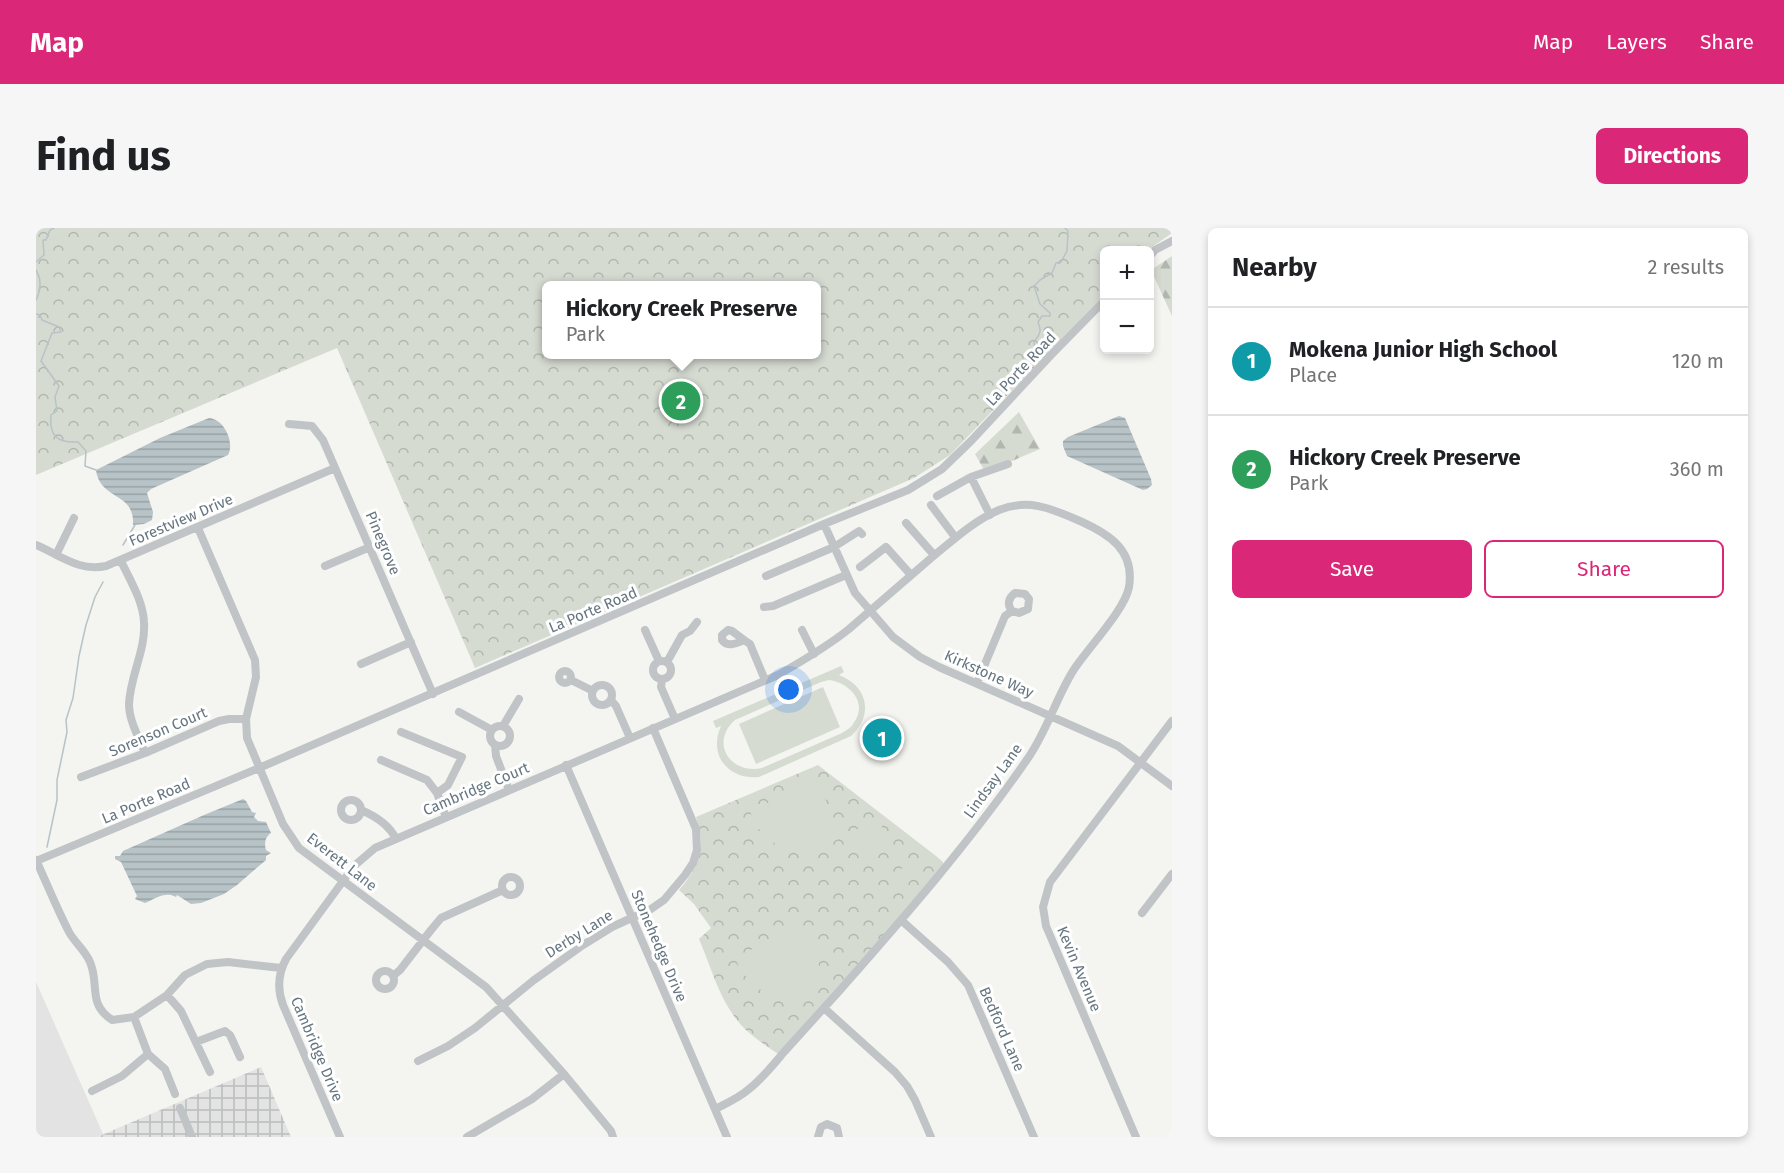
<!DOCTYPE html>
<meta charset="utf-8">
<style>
:root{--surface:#fff;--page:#f6f6f6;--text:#202124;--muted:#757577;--line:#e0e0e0;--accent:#db2777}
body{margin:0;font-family:"Fira Sans",sans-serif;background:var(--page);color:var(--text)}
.controls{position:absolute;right:18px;top:18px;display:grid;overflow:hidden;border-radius:9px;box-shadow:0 3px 9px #0003}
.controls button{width:54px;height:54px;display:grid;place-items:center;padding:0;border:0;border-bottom:2px solid var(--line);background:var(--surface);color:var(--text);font:30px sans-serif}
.you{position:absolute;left:753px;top:462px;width:21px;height:21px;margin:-15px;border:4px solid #fff;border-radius:50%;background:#1a73e8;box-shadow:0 0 0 9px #1a73e833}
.badge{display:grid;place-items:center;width:39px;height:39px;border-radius:50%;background:var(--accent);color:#fff;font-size:20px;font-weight:700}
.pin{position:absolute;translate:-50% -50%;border:3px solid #fff;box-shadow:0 2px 6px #0006}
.popup{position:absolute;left:506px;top:53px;width:279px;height:78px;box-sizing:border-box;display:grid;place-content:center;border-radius:9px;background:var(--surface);filter:drop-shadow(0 2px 4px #0005);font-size:20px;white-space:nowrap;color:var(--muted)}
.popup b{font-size:22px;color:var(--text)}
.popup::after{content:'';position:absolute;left:50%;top:100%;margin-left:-12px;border:12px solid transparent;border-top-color:var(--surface)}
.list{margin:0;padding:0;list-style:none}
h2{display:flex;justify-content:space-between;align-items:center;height:78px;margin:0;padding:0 24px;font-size:26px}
h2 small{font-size:20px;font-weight:400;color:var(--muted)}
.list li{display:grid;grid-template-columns:39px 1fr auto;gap:18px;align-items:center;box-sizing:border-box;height:108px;padding:0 24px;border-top:2px solid var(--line)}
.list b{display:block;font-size:22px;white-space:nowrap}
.list p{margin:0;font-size:20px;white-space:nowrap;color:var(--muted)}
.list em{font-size:20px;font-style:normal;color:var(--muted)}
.actions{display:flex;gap:12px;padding:18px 24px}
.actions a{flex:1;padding:14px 0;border:2px solid var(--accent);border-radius:9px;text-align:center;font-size:21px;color:var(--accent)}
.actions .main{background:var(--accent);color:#fff}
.map{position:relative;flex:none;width:1136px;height:909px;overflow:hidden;border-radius:9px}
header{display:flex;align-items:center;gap:36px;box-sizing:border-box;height:84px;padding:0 30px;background:var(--accent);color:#fff}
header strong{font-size:28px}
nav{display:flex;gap:33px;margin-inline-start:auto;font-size:21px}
.intro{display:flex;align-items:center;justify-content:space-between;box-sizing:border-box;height:144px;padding:0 36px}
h1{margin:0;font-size:42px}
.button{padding:15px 27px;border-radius:9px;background:var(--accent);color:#fff;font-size:21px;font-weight:700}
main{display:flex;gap:36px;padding:0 36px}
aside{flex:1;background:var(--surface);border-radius:9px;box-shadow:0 3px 9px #0003}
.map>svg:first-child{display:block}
.built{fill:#e2e3e2}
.industrial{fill:url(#industrial-grid)}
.forest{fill:url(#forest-firs)}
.park{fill:url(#park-crowns);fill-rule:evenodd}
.garden{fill:#d6dbd2;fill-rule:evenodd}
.water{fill:url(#water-rules)}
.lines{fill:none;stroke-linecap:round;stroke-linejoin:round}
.stream{stroke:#b7c3c6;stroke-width:1.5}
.minor{stroke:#c0c4c7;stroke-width:8}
.labels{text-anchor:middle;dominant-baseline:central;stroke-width:6;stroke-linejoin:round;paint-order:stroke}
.street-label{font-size:15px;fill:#667680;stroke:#fff}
</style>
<header>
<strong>Map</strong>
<nav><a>Map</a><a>Layers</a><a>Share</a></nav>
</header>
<div class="intro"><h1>Find us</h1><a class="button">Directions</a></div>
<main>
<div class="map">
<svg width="1136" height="909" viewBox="0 0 1136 909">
<defs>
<pattern id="industrial-grid" width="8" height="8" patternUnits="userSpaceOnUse" patternTransform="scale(1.5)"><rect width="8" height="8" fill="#e2e3e2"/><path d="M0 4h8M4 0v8" fill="none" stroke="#bbbdbc"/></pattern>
<pattern id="forest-firs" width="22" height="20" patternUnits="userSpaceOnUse" patternTransform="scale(1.5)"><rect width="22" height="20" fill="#d6dbd2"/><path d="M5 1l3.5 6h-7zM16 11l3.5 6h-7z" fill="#b1b6b0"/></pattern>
<pattern id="park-crowns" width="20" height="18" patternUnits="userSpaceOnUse" patternTransform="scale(1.5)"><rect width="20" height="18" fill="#d6dbd2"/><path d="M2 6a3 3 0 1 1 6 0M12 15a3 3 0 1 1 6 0" fill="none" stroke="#b1b6b0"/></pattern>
<pattern id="water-rules" width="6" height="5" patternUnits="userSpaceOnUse" patternTransform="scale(1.5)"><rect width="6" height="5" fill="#b7c3c6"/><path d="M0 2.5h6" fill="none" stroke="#99a3a6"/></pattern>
</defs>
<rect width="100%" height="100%" fill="#f4f4f1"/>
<path class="built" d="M0,754L67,906L61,909H0Z"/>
<path class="industrial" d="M225,839L255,909H61Z"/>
<path class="forest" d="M1136,28V88L1115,42Z
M983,184L1004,221L976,233L948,242L939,226Z"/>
<path class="park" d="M0,0H1136V5L1112,22H1068V67L914,227L878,250L439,440L301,120L0,247ZM510,57H780V126H510Z
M782,537L900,628L907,634V636L881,670L742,826C729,817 715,808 705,797C684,774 675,739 663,711L675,700L658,676L643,662C664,638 670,620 660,589Z"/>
<path class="garden" d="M805,438L808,444L803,447C832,458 838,487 815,508L723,549C692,552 672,527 685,498L680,500L677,493ZM793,452C814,455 833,475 817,496C815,500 810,502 806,505L726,540C695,547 673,515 699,492L785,454Z
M787,459L804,499L720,536L703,496Z
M774,552L783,555L805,610C783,620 759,629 737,614C730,609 723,601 716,594L715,584Z
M843,592L853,616L828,627L817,603Z
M870,636H872L880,645L867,662L863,664L855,657V652Z
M760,699L770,702L790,757C768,767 744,776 722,760C715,754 708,746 702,740L701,729Z"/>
<path class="water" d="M1083,188L1089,190L1115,251L1116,257L1111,261L1107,262L1031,228L1027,218V213L1032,209Z
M173,190C188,191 199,214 192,227L115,261L111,265L117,284L116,292L108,296L97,297C99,263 64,273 60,242L124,210Z
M207,571L210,573L216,584L220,585L218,589L222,593L230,594L235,605C229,609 228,616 230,622L235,625L230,628V632L201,657L188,666L165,675L155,676L141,667L140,669C129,663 119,671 109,675L99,671L101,668L85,634L79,631V628H84L87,623L168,587Z"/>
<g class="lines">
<path class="stream" d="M0,34L8,27L7,12H10L14,2L18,0
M0,42C6,52 5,62 0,72
M0,86L4,87L6,92L23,99L25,104L16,105L5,133L23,158L19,169L21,183L15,187C13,208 21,215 42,214L50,223L49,238L60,242
M999,124L998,114C1004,106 1006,103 1002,94L1006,88H1014V85L1004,76L998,58L1004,52L1016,45L1020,35L1025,34L1031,23L1032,3L1029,0
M87,317L99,297
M11,619L21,572V552L31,504L30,492L37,470L43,428L50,397L59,369L67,354"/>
<path class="minor" d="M1114,28L1119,22L1136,13
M253,196L276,198L287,212L397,466
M901,268L935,249
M895,277L919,309
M954,287L935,249L972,236
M870,295L898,327
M788,296L819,365L857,409L884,429L903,439L1082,518L1136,558
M162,300L219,432L220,449L210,491L211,510L247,596L263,620L450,759L528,846L575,903L577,909
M0,317C24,327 43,344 70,338L299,240
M20,327L38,290
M85,333C94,352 107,373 108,394C110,422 94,448 93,476C93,493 103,510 109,525
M289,338L334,319
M824,339L850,319L875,347
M730,348L798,319L823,303L826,306
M728,379L737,378L810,347
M609,402L623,433
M766,402L778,426
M708,412L696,403L692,402L686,407V412C692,420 701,415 708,412L714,416L729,452
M617 442a9 9 0 1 1 18 0a9 9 0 1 1-18 0Z
M631,434L646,407L654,403L661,394
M325,436L375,414
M523 449a6 6 0 1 1 12 0a6 6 0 1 1-12 0Z
M535,452L557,463
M626,452L625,459L639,491
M941,455L969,388L976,383C971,377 972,370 979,365L989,366L993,371L992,381L983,385L976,383
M556 467a10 10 0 1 1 20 0a10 10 0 1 1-20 0Z
M575,472L580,478L594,510
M423,484L456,502
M454 508a10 10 0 1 1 20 0a10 10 0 1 1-20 0Z
M467,498L483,471
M365,504L426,529L412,557L401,565
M459,517L460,528L473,562
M345,532L391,552L401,565L410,589
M530,537L691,909
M45,549L109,525L183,493L193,491H210
M305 582a10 10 0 1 1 20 0a10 10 0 1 1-20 0Z
M325,582C339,588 353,596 360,611
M0,632C11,656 21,681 33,704C39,715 49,722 54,734C64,758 51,775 76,792L98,789L131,767L149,747L171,736L192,734L245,740
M0,633L223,540L788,296L872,262L906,241L935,213L1016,126L1068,73
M466 658a9 9 0 1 1 18 0a9 9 0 1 1-18 0Z
M1106,685L1136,646
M865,692L912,734L932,757L998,909
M340 752a9 9 0 1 1 18 0a9 9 0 1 1-18 0Z
M357,748L364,742L395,702L405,690L467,662
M131,767L145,783L174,844
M788,780L859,844L871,858L879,872L895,909
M160,814L189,803L194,807L204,829
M112,826L129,841L139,866
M382,833L412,818L439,800L498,752L547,717L576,699L615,681L628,672L649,647L657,635L661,622L660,601L617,500
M56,863L86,848L112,826L98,789
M144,880L156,909
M304,909L247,777C241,761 242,746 250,731L318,638L339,620L360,611L742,447C766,433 791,419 813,401C840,378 867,354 894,331C916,313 937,293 963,282C994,270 1016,281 1044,293C1073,306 1099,322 1093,359C1089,382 1051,421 1037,443C1019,472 1010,506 990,533C934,614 869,688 805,761C786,782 767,803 748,824C737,837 726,851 713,861C703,870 691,875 679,881
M431,909L496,871L528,846
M782,909L785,899L791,896L801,900L803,909
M1100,909L1010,698L1007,679L1014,654L1136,493"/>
</g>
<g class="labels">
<g class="street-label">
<text transform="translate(985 141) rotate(-47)">La Porte Road</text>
<text transform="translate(145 292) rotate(-23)">Forestview Drive</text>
<text transform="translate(347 315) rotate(67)">Pinegrove</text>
<text transform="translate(557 382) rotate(-23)">La Porte Road</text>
<text transform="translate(953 446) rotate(24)">Kirkstone Way</text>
<text transform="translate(122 504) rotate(-23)">Sorenson Court</text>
<text transform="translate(957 553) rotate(-54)">Lindsay Lane</text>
<text transform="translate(440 561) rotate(-23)">Cambridge Court</text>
<text transform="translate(110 573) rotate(-23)">La Porte Road</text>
<text transform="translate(306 634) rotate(38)">Everett Lane</text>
<text transform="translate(543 706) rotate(-32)">Derby Lane</text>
<text transform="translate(623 718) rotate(67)">Stonehedge Drive</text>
<text transform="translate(1043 741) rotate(67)">Kevin Avenue</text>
<text transform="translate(966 801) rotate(66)">Bedford Lane</text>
<text transform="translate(281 821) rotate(67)">Cambridge Drive</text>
</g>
</g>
</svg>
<div class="controls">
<button>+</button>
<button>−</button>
</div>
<div class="you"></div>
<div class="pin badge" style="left:846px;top:510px;background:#0f9aa8">1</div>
<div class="pin badge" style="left:645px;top:173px;background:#2e9e5b">2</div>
<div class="popup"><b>Hickory Creek Preserve</b>Park</div>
</div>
<aside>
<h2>Nearby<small>2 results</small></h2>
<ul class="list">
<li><span class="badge" style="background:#0f9aa8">1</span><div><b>Mokena Junior High School</b><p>Place</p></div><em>120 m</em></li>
<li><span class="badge" style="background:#2e9e5b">2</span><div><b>Hickory Creek Preserve</b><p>Park</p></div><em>360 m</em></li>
</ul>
<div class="actions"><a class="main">Save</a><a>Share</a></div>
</aside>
</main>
